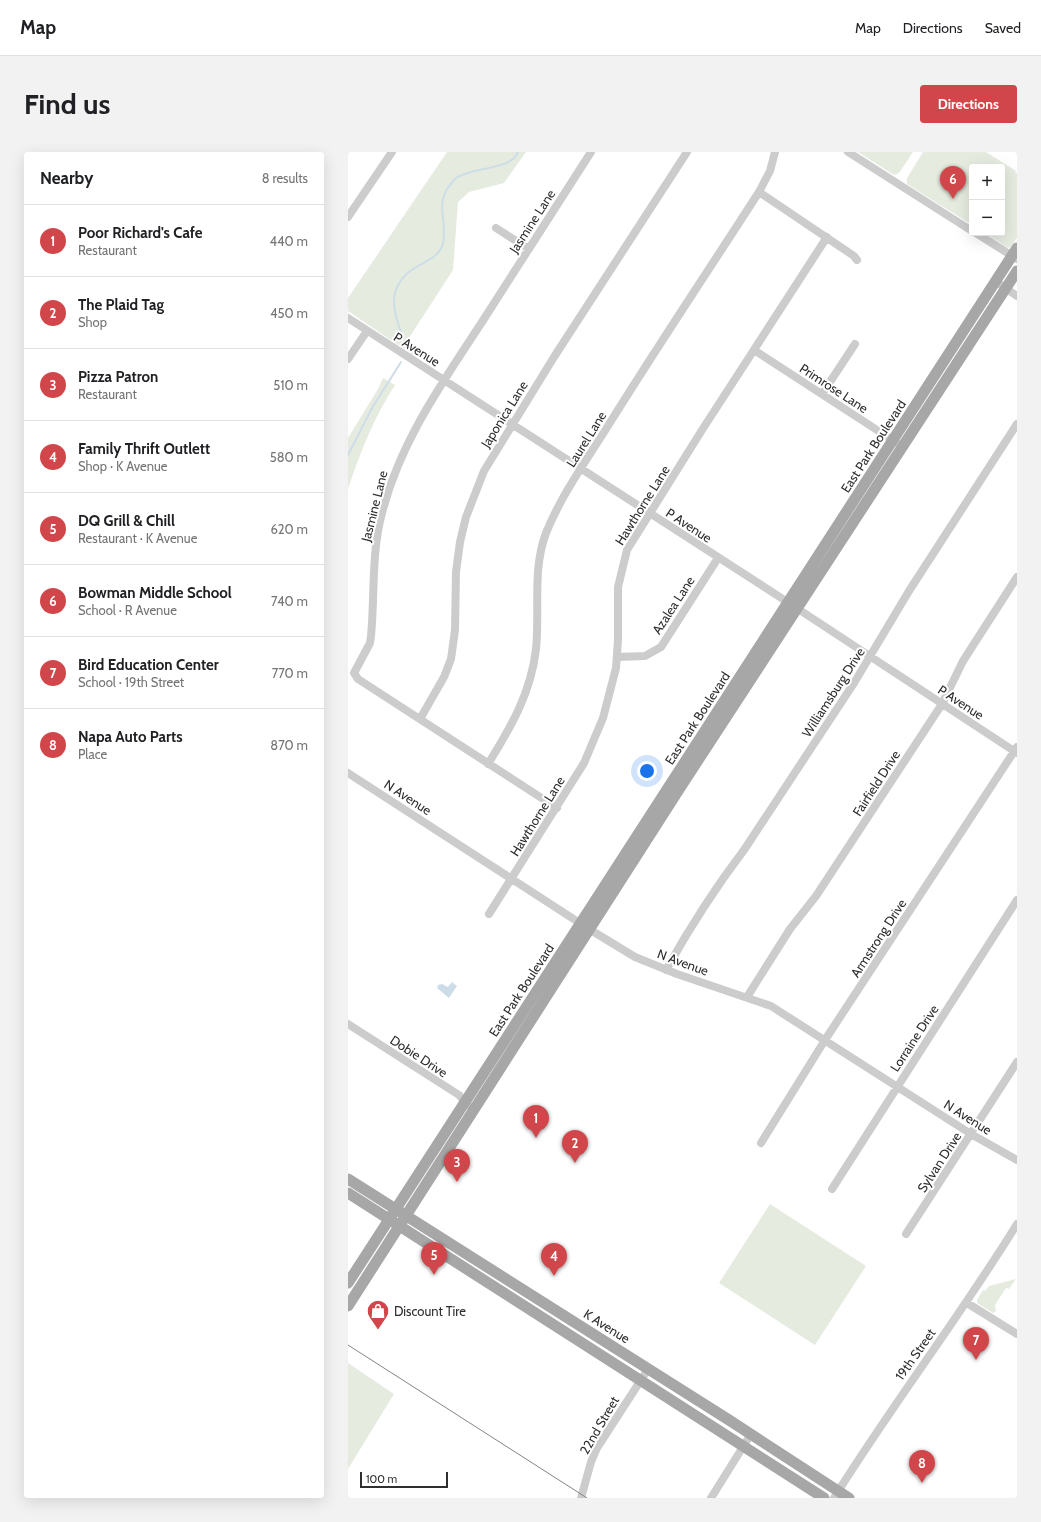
<!DOCTYPE html>
<meta charset="utf-8">
<style>
:root{--surface:#fff;--page:#f2f2f2;--text:#202124;--muted:#757577;--line:#e0e0e0;--accent:#d1464a}
body{margin:0;font-family:Cabin,sans-serif;background:var(--page);color:var(--text)}
.controls{position:absolute;right:12px;top:12px;display:grid;overflow:hidden;border-radius:4px;box-shadow:0 4px 16px #0002}
.controls button{width:36px;height:36px;display:grid;place-items:center;padding:0;border:0;border-bottom:1px solid var(--line);background:var(--surface);color:var(--text);font:20px sans-serif}
.scale{position:absolute;left:12px;bottom:10px;width:88px;box-sizing:border-box;padding-left:4px;border:2px solid #2f2f2f;border-top:0;font-size:11px;line-height:14px;white-space:nowrap;color:#2f2f2f;-webkit-text-stroke:3px #fff;paint-order:stroke}
.you{position:absolute;left:299px;top:619px;width:14px;height:14px;margin:-10px;border:3px solid #fff;border-radius:50%;background:#1a73e8;box-shadow:0 0 0 6px #1a73e833}
.badge{display:grid;place-items:center;width:26px;height:26px;border-radius:50%;background:var(--accent);color:#fff;font-size:13px;font-weight:700}
.pin{position:absolute;translate:-50% -33px;filter:drop-shadow(0 1px 2px #0008)}
.pin::after{content:'';position:absolute;top:21px;width:14px;height:12px;background:inherit;clip-path:polygon(0 0,100% 0,50% 100%)}
.list{margin:0;padding:0;list-style:none}
h2{display:flex;justify-content:space-between;align-items:center;height:52px;margin:0;padding:0 16px;font-size:17px}
h2 small{font-size:13px;font-weight:400;color:var(--muted)}
.list li{display:grid;grid-template-columns:26px 1fr auto;gap:12px;align-items:center;box-sizing:border-box;height:72px;padding:0 16px;border-top:1px solid var(--line)}
.list b{display:block;font-size:15px;white-space:nowrap}
.list p{margin:0;font-size:13px;white-space:nowrap;color:var(--muted)}
.list em{font-size:13px;font-style:normal;color:var(--muted)}
.map{position:relative;flex:none;width:669px;height:1346px;overflow:hidden;border-radius:4px}
header{display:flex;align-items:center;gap:24px;box-sizing:border-box;height:56px;padding:0 20px;background:var(--surface);border-bottom:1px solid var(--line)}
header strong{font-size:19px}
nav{display:flex;gap:22px;margin-inline-start:auto;font-size:14px}
.intro{display:flex;align-items:center;justify-content:space-between;box-sizing:border-box;height:96px;padding:0 24px}
h1{margin:0;font-size:28px}
.button{padding:10px 18px;border-radius:4px;background:var(--accent);color:#fff;font-size:14px;font-weight:700}
main{display:flex;gap:24px;padding:0 24px}
aside{flex:1;background:var(--surface);border-radius:4px;box-shadow:0 4px 16px #0002}
.map>svg:first-child{display:block}
.green{fill:#e5ebdf}
.water{fill:#cddde8}
.lines{fill:none;stroke-linecap:round;stroke-linejoin:round}
.stream{stroke:#cddde8;stroke-width:2}
.minor{stroke:#ccc;stroke-width:8}
.major{stroke:#a7a7a7;stroke-width:11}
.tram{stroke:#848484;stroke-width:1}
.labels{text-anchor:middle;dominant-baseline:central;stroke-width:4;stroke-linejoin:round;paint-order:stroke}
.street-label{font-size:13px;fill:#2f2f2f;stroke:#fff}
.poi-label{font-size:13px;fill:#2f2f2f;stroke:#fff;text-anchor:start}
</style>
<header>
<strong>Map</strong>
<nav><a>Map</a><a>Directions</a><a>Saved</a></nav>
</header>
<div class="intro"><h1>Find us</h1><a class="button">Directions</a></div>
<main>
<aside>
<h2>Nearby<small>8 results</small></h2>
<ul class="list">
<li><span class="badge">1</span><div><b>Poor Richard's Cafe</b><p>Restaurant</p></div><em>440 m</em></li>
<li><span class="badge">2</span><div><b>The Plaid Tag</b><p>Shop</p></div><em>450 m</em></li>
<li><span class="badge">3</span><div><b>Pizza Patron</b><p>Restaurant</p></div><em>510 m</em></li>
<li><span class="badge">4</span><div><b>Family Thrift Outlett</b><p>Shop · K Avenue</p></div><em>580 m</em></li>
<li><span class="badge">5</span><div><b>DQ Grill &amp; Chill</b><p>Restaurant · K Avenue</p></div><em>620 m</em></li>
<li><span class="badge">6</span><div><b>Bowman Middle School</b><p>School · R Avenue</p></div><em>740 m</em></li>
<li><span class="badge">7</span><div><b>Bird Education Center</b><p>School · 19th Street</p></div><em>770 m</em></li>
<li><span class="badge">8</span><div><b>Napa Auto Parts</b><p>Place</p></div><em>870 m</em></li>
</ul>
</aside>
<div class="map">
<svg width="669" height="1346" viewBox="0 0 669 1346">
<rect width="100%" height="100%" fill="#fff"/>
<path class="green" d="M99,0H178L156,31L121,40L110,50L105,118L59,189L70,196L65,203L0,159V146Z
M510,0H565L551,21L546,23Z
M575,0H638L668,19L667,21H669V86L663,95L660,96L637,81H654V15H624V73L559,32V26Z
M35,226L47,233C26,265 12,301 0,337V286L30,237Z
M422,1052L518,1114L467,1193L371,1131Z
M668,1127L661,1137L658,1136L647,1153L648,1159L645,1161L629,1151V1148L635,1138L637,1139L641,1134Z
M0,1211L46,1242L0,1317Z"/>
<path class="water" d="M104,830L109,834L101,846L89,836L90,833L94,832L100,835Z"/>
<g class="lines">
<path class="stream" d="M57,192C52,177 43,156 47,141C56,109 90,114 95,91C100,69 86,53 102,33C104,31 106,27 108,26C126,14 162,19 170,0
M0,303L24,256L53,210"/>
<path class="minor" d="M500,0L624,79
M411,40L506,104L509,108
M0,65L44,0
M148,76L181,97
M628,81L669,107
M647,129L669,144
M0,166L441,451L669,601
M406,198L549,291
M0,207L19,179
M474,242L507,192
M269,505L297,504L313,495L370,406
M72,567L96,525L103,507L107,478L108,420L112,390L118,365L136,319L206,205L339,0
M140,612C163,575 183,541 188,497C192,458 184,418 198,381C214,341 241,305 263,269C311,192 362,116 411,40L422,19L427,0
M0,621L241,777L287,805L329,822L423,854L623,982L669,1008
M209,656L10,527L6,521L22,491L23,484C27,443 23,402 34,361C52,290 94,231 134,170C170,113 207,57 243,0
M141,762L236,611L255,566L268,516L270,488V435L279,398L354,278L479,85
M318,818C341,777 367,736 396,698L506,531L561,439L669,272
M399,845L442,777L468,744L594,552L615,509L669,425
M0,872L111,943L120,953
M413,991L477,888L669,595
M484,1037L669,748
M558,1082L669,910
M619,1151L669,1182
M233,1346L243,1310L249,1296L300,1217
M363,1346L403,1282
M486,1346C544,1253 611,1166 669,1072"/>
<path class="major" d="M0,1027L381,1268L501,1346
M0,1041L476,1346
M0,1131L669,96
M0,1154L330,639L669,119"/>
<path class="tram" d="M0,1193L239,1346"/>
</g>
<defs>
<g id="shop-pin" transform="scale(1.15)"><path d="M0 17L-7.5 6A9.5 9.5 0 1 1 7.5 6Z" fill="#d1464a" stroke="#fff"/><path d="M-5-2.5h2.3a2.7 3.5 0 0 1 5.4 0H5L5.5 6h-11ZM-1.5-2.5h3a1.5 2.3 0 0 0-3 0Z" fill="#fff"/></g>
</defs>
<g fill-rule="evenodd">
<use href="#shop-pin" x="30" y="1159"/>
</g>
<g class="labels">
<g class="street-label">
<text transform="translate(184 69) rotate(-57)">Jasmine Lane</text>
<text transform="translate(69 197) rotate(32)">P Avenue</text>
<text transform="translate(486 236) rotate(33)">Primrose Lane</text>
<text transform="translate(156 262) rotate(-58)">Japonica Lane</text>
<text transform="translate(238 287) rotate(-58)">Laurel Lane</text>
<text transform="translate(525 294) rotate(-57)">East Park Boulevard</text>
<text transform="translate(294 353) rotate(-58)">Hawthorne Lane</text>
<text transform="translate(26 354) rotate(-76)">Jasmine Lane</text>
<text transform="translate(341 373) rotate(33)">P Avenue</text>
<text transform="translate(325 453) rotate(-57)">Azalea Lane</text>
<text transform="translate(485 540) rotate(-57)">Williamsburg Drive</text>
<text transform="translate(613 550) rotate(33)">P Avenue</text>
<text transform="translate(349 566) rotate(-57)">East Park Boulevard</text>
<text transform="translate(528 631) rotate(-57)">Fairfield Drive</text>
<text transform="translate(60 645) rotate(33)">N Avenue</text>
<text transform="translate(189 664) rotate(-58)">Hawthorne Lane</text>
<text transform="translate(530 786) rotate(-57)">Armstrong Drive</text>
<text transform="translate(335 810) rotate(20)">N Avenue</text>
<text transform="translate(173 838) rotate(-57)">East Park Boulevard</text>
<text transform="translate(566 886) rotate(-57)">Lorraine Drive</text>
<text transform="translate(71 904) rotate(33)">Dobie Drive</text>
<text transform="translate(620 965) rotate(32)">N Avenue</text>
<text transform="translate(591 1010) rotate(-57)">Sylvan Drive</text>
<text transform="translate(259 1174) rotate(32)">K Avenue</text>
<text transform="translate(567 1202) rotate(-55)">19th Street</text>
<text transform="translate(251 1273) rotate(-60)">22nd Street</text>
</g>
<g class="poi-label">
<text x="46" y="1159">Discount Tire</text>
</g>
</g>
</svg>
<div class="controls">
<button>+</button>
<button>−</button>
</div>
<div class="scale">100 m</div>
<div class="you"></div>
<div class="pin badge" style="left:188px;top:986px">1</div>
<div class="pin badge" style="left:227px;top:1011px">2</div>
<div class="pin badge" style="left:109px;top:1030px">3</div>
<div class="pin badge" style="left:206px;top:1124px">4</div>
<div class="pin badge" style="left:86px;top:1123px">5</div>
<div class="pin badge" style="left:605px;top:47px">6</div>
<div class="pin badge" style="left:628px;top:1208px">7</div>
<div class="pin badge" style="left:574px;top:1331px">8</div>
</div>
</main>
